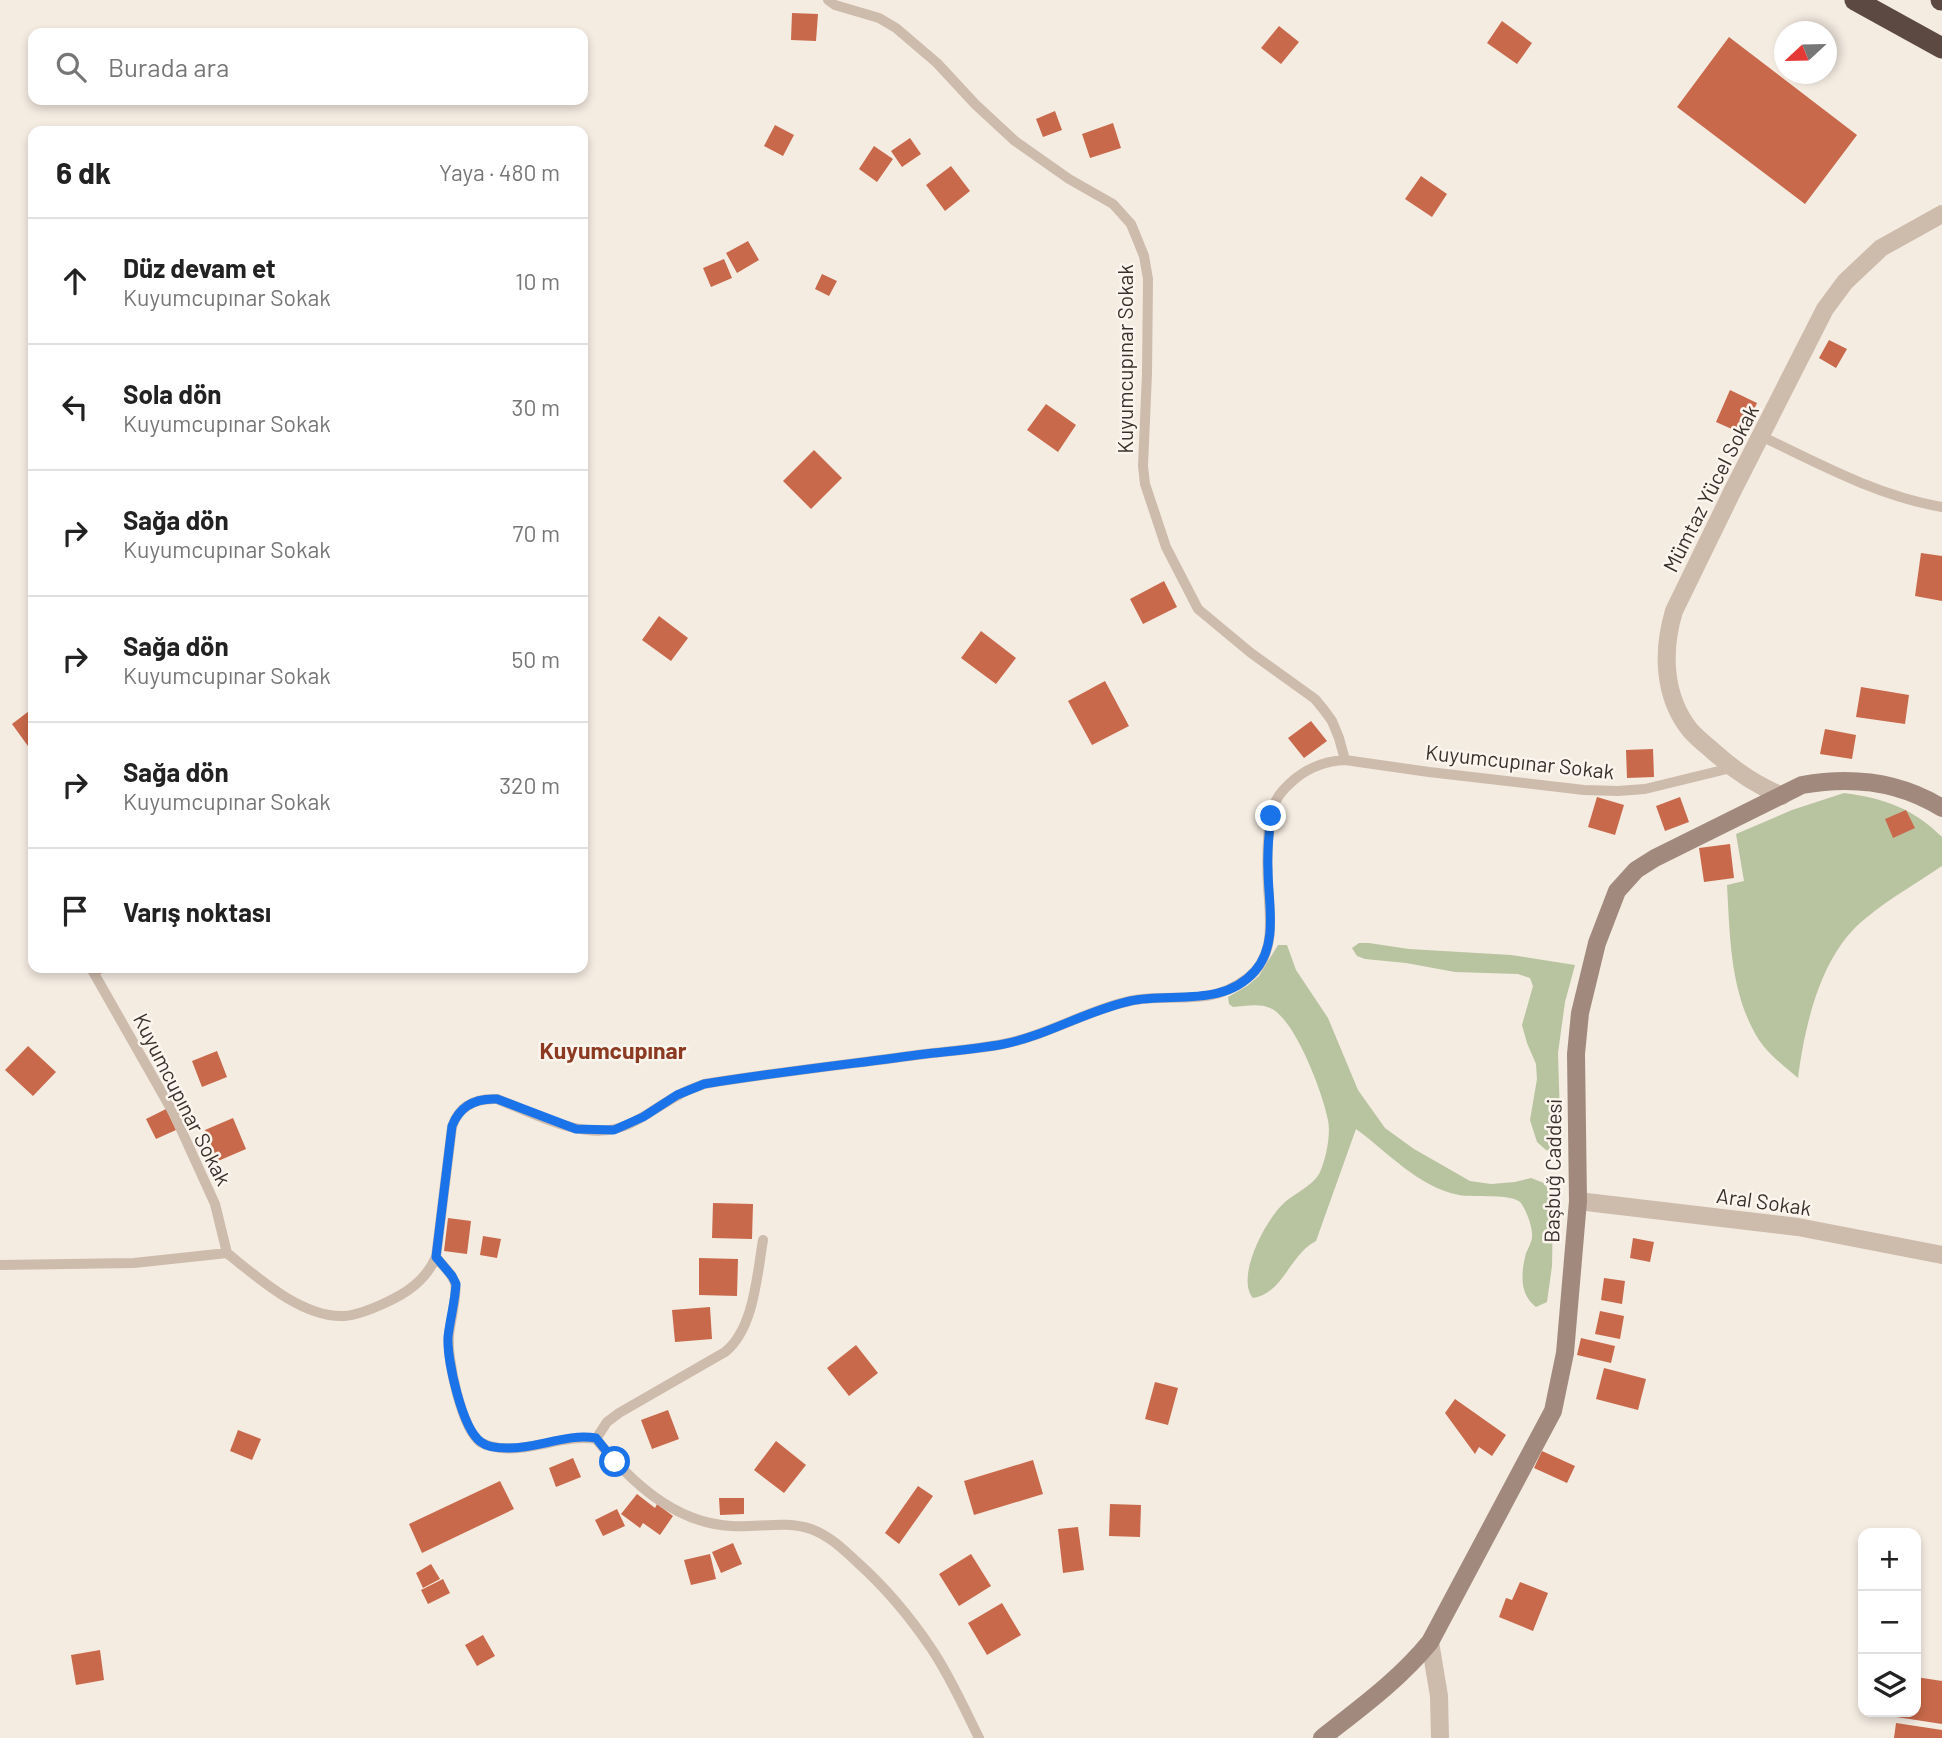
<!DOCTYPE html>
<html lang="tr">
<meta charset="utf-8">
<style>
:root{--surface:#fff;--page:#f6f6f6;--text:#222;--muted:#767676;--line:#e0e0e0}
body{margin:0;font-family:Barlow,sans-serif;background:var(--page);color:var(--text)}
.controls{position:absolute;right:21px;bottom:21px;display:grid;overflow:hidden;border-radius:14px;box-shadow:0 4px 10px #0003}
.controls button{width:63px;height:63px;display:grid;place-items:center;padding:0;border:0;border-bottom:2px solid var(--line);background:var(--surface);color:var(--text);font:35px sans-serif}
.compass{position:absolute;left:1774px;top:21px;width:63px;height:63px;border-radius:50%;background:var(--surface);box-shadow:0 4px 10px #0003;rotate:248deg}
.stop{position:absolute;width:21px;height:21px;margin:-16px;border:5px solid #1a73e8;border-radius:50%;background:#fff}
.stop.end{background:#1a73e8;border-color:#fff;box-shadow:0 2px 7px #0008}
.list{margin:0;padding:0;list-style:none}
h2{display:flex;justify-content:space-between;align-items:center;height:91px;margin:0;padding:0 28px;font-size:30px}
h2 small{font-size:23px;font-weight:400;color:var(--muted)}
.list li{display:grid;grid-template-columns:46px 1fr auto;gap:21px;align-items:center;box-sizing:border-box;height:126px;padding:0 28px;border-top:2px solid var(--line)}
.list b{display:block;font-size:26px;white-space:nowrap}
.list p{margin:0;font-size:23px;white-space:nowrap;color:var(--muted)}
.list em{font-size:23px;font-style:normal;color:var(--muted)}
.icon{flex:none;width:38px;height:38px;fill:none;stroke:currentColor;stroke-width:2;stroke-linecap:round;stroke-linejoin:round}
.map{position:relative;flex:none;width:1942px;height:1738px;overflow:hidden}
.search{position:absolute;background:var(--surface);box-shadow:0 4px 10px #0003;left:28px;top:28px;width:560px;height:77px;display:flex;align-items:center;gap:18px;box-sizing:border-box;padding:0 24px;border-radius:14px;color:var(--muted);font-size:26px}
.panel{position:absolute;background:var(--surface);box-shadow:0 4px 10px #0003;left:28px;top:126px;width:560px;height:847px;border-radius:14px}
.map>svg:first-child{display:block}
.green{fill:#b8c4a0}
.building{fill:#c8694b}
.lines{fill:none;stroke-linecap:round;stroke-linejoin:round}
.lane{stroke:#cdbbac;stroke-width:10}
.street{stroke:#cdbbac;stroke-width:18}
.secondary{stroke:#a18a7d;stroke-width:18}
.highway{stroke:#5c4a42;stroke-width:21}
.route{stroke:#1a73e8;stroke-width:9}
.labels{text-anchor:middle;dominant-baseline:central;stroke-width:5;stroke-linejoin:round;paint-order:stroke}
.street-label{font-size:21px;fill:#3b302b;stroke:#fbf5ee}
.neighbourhood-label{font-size:23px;font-weight:bold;fill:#8c3b22;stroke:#fbf5ee}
</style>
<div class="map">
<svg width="1942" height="1738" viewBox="0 0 1942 1738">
<rect width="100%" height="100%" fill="#f4ebe1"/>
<path class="green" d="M1844,793C1884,798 1914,809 1942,837V866C1917,883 1890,898 1866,918C1821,953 1805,1024 1798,1078C1784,1066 1769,1055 1759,1040C1730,994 1730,937 1727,885L1744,881L1736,834L1792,810Z
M1359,943H1369L1409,949L1511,955L1575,965L1565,1002L1558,1053L1561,1150L1554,1152L1546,1150L1537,1142L1530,1120L1537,1079L1536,1064L1527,1043L1522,1025L1533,986L1530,978L1518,974L1455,972L1406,963L1365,959L1357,956L1352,948Z
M1278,945H1287L1296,970L1328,1018L1358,1090L1385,1128L1414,1149L1470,1181L1491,1184L1515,1182L1531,1178L1544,1183L1553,1196V1213L1552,1266L1547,1302L1536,1307C1519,1294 1521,1273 1526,1253C1528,1249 1531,1243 1532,1238C1533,1228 1527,1212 1521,1203C1513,1193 1473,1198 1459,1195C1418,1187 1388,1152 1356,1129L1316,1241C1289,1255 1284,1293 1253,1298C1235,1277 1266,1219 1284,1203C1294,1194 1315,1184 1320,1172C1326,1158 1331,1135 1328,1120C1323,1094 1295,1018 1270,1008C1260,1003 1244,1006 1233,1007L1229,1004L1228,997L1247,986L1259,976Z"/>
<path class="building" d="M792,13L818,14L816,41L791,40Z
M1502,21L1532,43L1517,64L1487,43Z
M1279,26L1299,42L1281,64L1261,48Z
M1729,37L1857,135L1805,204L1677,107Z
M1055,111L1062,130L1043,137L1036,119Z
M1113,123L1121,148L1090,158L1082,134Z
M775,125L794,135L783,156L764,146Z
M910,138L921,154L902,167L891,151Z
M874,146L893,159L877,182L859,169Z
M951,166L970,191L945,211L926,185Z
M1421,176L1447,194L1432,217L1405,199Z
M748,241L759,260L737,273L726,253Z
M724,259L732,278L711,287L703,268Z
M822,274L837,281L829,296L815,289Z
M1829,340L1847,349L1836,368L1819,358Z
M1730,390L1757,403L1743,434L1716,422Z
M1046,404L1076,425L1058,452L1027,430Z
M814,450L842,478L811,509L783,481Z
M1921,553L1942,556V601L1915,596Z
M1164,581L1177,607L1143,624L1130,599Z
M659,616L688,638L671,661L642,640Z
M981,631L1016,658L996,684L961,658Z
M1105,681L1129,726L1092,745L1068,701Z
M1861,687L1909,695L1905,724L1856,717Z
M33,708V753L12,724Z
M1311,721L1327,741L1304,758L1288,738Z
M1825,729L1856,735L1852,759L1820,754Z
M1653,749L1654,777L1627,778L1626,750Z
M1597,797L1624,805L1615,835L1588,827Z
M1680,797L1689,822L1665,831L1656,806Z
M1906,810L1915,828L1893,838L1885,819Z
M1730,844L1734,878L1704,882L1699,848Z
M94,968H118L96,975Z
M28,1046L56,1072L33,1096L5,1070Z
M217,1051L227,1077L202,1087L192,1061Z
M166,1109L176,1130L156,1139L146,1119Z
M233,1118L246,1149L218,1161L205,1130Z
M713,1203L753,1204L752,1239L712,1238Z
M448,1218L471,1221L467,1254L444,1251Z
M483,1236L501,1239L497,1258L480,1255Z
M1633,1238L1654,1242L1650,1262L1630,1258Z
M699,1258L738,1259L737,1296L699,1295Z
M1604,1278L1625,1281L1622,1304L1601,1300Z
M710,1307L712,1339L675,1342L672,1310Z
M1600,1311L1624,1316L1620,1339L1595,1334Z
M1581,1338L1615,1346L1611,1363L1577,1355Z
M856,1345L878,1373L849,1396L827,1368Z
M1604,1368L1646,1379L1638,1410L1596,1399Z
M1155,1382L1178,1388L1168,1425L1145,1419Z
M1455,1399L1506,1435L1492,1456L1479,1447L1475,1454L1445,1413Z
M668,1410L679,1439L652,1449L641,1420Z
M238,1430L261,1439L252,1460L230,1451Z
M776,1441L806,1465L784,1493L754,1470Z
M1542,1451L1575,1466L1567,1483L1534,1468Z
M573,1458L581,1477L556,1487L549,1468Z
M1033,1460L1043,1494L974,1515L964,1481Z
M500,1481L514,1509L422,1553L409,1524Z
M918,1486L933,1496L899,1544L885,1533Z
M637,1494L655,1508L657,1504L673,1516L660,1535L643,1523L640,1528L621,1514Z
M719,1498H744V1514L720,1515Z
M1110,1504L1141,1505L1140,1537L1109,1536Z
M617,1509L625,1526L603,1536L595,1520Z
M1078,1527L1084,1570L1063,1573L1058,1529Z
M733,1543L742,1564L721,1573L712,1552Z
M710,1554L716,1579L691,1585L684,1560Z
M971,1554L991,1586L959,1606L939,1574Z
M431,1564L440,1579L423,1588L416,1573Z
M443,1579L450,1593L428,1604L421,1590Z
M1520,1582L1548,1593L1533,1631L1499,1617L1506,1598L1512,1600Z
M1002,1603L1021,1635L987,1655L968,1623Z
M483,1635L495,1656L477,1666L465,1645Z
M100,1650L104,1680L76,1685L71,1655Z
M1916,1677L1942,1681V1724L1890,1716L1891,1712H1916Z
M1896,1723L1942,1730V1738H1894Z"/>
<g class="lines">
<path class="lane" d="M828,0L835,5L879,18L896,28L937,63L975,104L1015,141L1069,179L1113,204L1131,224L1144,256L1148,279L1147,373L1143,466L1145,484L1166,547L1198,609L1251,653L1315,699L1324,710L1332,721L1339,738L1345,760
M1761,436C1819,464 1878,496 1942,507
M91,968L174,1114L215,1204L227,1253
M436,1257C442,1265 452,1273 455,1283C458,1294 450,1322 449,1336C447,1359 461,1427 480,1442C483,1444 487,1445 490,1446C525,1456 561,1433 596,1439C630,1481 674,1523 731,1526C757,1528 786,1520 811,1529C830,1536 844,1550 858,1563C886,1588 910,1617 931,1648C950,1676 964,1708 979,1738
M0,1265L134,1263L227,1253C257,1277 302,1318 344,1316C358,1315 372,1309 385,1303C407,1293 426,1280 436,1257L452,1127C459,1105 476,1098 497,1099C536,1114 585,1143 627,1125C646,1117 661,1104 679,1095C686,1090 695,1088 704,1084C777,1072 851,1064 925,1054C951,1051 978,1049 1003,1044C1049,1035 1089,1009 1134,1000C1176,993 1209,1007 1246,979C1277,957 1270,918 1268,886C1267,866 1267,847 1269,827C1271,817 1272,806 1278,797C1283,789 1289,784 1296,778C1311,766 1326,761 1345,760L1429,772L1584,790L1618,791L1645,789L1731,768
M596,1439L607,1422L619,1413L725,1352C754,1329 757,1275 763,1240"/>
<path class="street" d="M1782,796C1756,785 1735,771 1714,752C1706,745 1697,738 1690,730C1663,696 1662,651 1674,611L1733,490L1825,309L1845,282L1881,248L1942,214
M1578,1201L1798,1227L1942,1255
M1430,1642L1439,1696L1440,1738"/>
<path class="secondary" d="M1322,1738C1360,1708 1399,1680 1430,1642L1553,1411L1565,1353L1578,1201L1576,1054L1580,1013L1597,943L1617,891L1636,870L1655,858L1802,785C1852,776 1899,781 1942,808"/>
<path class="highway" d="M1855,0L1942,48
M1941,0H1942"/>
</g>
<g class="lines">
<path class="route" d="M615,1462L596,1438C566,1433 537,1449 507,1448C499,1448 487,1447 481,1442C462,1429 447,1360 448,1337C450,1319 455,1302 456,1284L452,1276L436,1257L452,1126C460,1105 476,1098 497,1099L576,1129L614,1130L643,1117L677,1095L704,1084C777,1072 851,1064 925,1054C951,1051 978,1049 1004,1044C1048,1035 1086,1011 1130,1001C1171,992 1223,1008 1255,971C1279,943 1268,903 1268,869C1267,851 1269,833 1271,816"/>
</g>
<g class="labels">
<g class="street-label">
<text transform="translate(1124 359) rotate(-90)">Kuyumcupınar Sokak</text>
<text transform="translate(1710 488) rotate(-63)">Mümtaz Yücel Sokak</text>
<text transform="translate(1520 761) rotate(6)">Kuyumcupınar Sokak</text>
<text transform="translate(183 1099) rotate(63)">Kuyumcupınar Sokak</text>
<text transform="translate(1552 1171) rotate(-89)">Başbuğ Caddesi</text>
<text transform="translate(1764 1201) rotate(8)">Aral Sokak</text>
</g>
<g class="neighbourhood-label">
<text x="613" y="1050">Kuyumcupınar</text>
</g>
</g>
</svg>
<div class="controls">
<button>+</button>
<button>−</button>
<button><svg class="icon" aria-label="layers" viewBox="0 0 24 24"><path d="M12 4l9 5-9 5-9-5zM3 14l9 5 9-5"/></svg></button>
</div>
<svg class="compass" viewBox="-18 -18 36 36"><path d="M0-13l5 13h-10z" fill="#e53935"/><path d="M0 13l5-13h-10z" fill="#767676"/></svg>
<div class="stop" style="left:615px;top:1462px"></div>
<div class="stop end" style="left:1271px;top:816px"></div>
<div class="search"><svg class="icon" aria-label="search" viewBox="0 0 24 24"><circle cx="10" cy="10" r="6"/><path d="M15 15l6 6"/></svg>Burada ara</div>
<section class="panel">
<h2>6 dk<small>Yaya · 480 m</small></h2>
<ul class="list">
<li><svg class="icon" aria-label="ahead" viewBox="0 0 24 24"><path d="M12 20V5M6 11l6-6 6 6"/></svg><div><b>Düz devam et</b><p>Kuyumcupınar Sokak</p></div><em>10 m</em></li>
<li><svg class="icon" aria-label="left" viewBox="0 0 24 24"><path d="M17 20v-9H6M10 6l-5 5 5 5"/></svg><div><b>Sola dön</b><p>Kuyumcupınar Sokak</p></div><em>30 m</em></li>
<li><svg class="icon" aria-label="right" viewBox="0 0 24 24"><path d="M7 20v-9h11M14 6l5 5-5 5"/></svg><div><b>Sağa dön</b><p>Kuyumcupınar Sokak</p></div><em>70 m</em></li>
<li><svg class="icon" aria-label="right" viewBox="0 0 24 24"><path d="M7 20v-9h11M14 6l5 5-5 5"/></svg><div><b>Sağa dön</b><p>Kuyumcupınar Sokak</p></div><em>50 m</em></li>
<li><svg class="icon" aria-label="right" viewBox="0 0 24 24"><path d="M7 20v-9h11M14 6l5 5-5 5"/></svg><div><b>Sağa dön</b><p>Kuyumcupınar Sokak</p></div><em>320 m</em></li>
<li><svg class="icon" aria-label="arrive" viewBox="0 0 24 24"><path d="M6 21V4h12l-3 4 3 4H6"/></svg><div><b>Varış noktası</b></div></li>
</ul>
</section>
</div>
